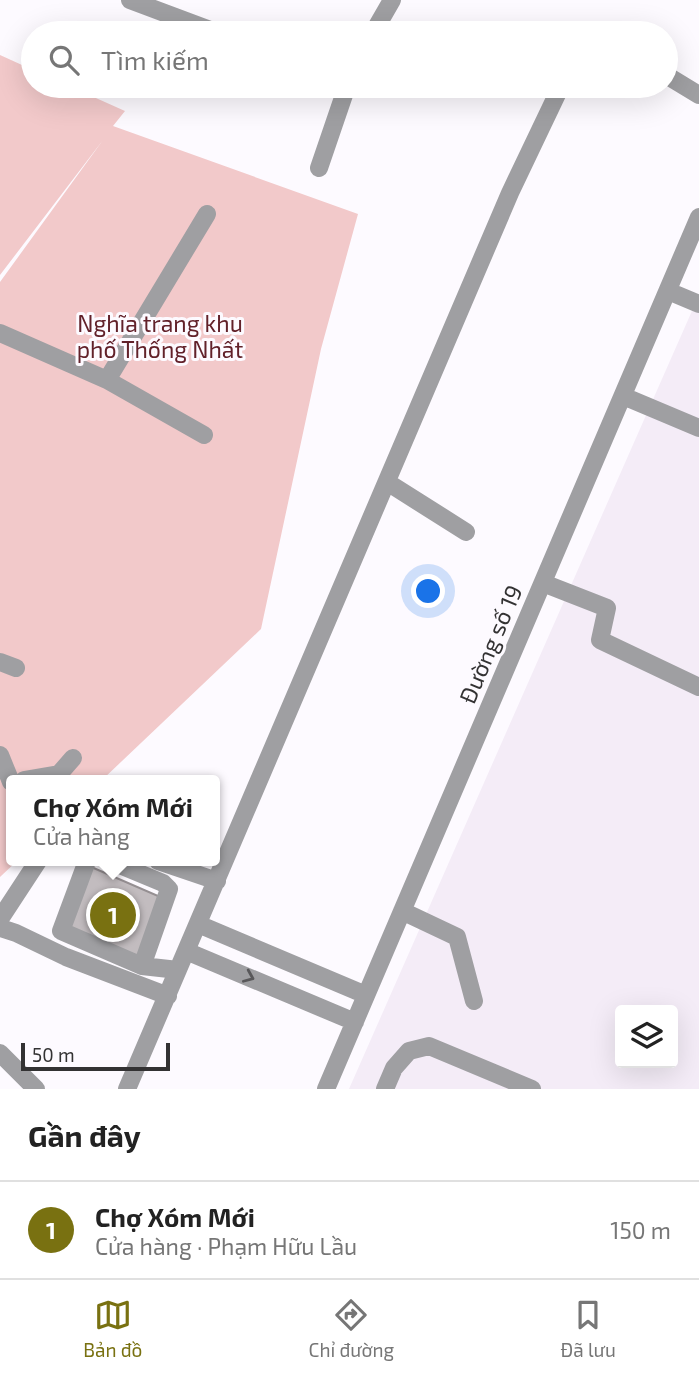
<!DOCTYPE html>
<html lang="vi">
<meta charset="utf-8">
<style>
:root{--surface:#fff;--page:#f2f2f2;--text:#222;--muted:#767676;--line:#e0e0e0;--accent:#797111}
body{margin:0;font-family:"Exo 2",sans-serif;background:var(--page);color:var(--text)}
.controls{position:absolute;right:21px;bottom:21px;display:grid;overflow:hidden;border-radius:7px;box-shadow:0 7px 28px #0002}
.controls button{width:63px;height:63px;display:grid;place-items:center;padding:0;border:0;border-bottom:2px solid var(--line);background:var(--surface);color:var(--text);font:35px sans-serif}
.scale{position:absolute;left:21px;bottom:18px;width:149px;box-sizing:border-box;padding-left:7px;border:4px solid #333233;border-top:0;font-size:19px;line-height:24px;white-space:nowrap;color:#333233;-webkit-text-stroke:5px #fdfaff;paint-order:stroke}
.you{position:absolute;left:429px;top:592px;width:24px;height:24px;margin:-18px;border:5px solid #fff;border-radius:50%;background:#1a73e8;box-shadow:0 0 0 10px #1a73e833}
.badge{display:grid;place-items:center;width:46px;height:46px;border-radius:50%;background:var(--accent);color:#fff;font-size:23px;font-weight:700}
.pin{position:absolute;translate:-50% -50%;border:4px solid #fff;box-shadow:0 2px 7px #0006}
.popup{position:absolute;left:6px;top:775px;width:214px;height:91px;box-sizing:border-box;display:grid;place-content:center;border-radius:7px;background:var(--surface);filter:drop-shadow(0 2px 5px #0005);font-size:23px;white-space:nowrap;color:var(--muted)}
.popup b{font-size:26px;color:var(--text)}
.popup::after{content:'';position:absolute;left:50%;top:100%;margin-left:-14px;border:14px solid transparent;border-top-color:var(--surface)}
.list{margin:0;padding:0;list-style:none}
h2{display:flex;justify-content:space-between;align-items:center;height:91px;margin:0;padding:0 28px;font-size:30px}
h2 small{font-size:23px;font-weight:400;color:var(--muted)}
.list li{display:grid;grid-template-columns:46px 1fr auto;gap:21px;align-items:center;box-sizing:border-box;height:98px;padding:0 28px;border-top:2px solid var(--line)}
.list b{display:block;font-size:26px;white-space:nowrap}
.list p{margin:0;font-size:23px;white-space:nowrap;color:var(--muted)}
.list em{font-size:23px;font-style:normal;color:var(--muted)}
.icon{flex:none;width:38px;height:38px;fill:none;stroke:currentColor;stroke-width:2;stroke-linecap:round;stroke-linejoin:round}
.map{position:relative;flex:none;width:699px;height:1089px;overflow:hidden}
.search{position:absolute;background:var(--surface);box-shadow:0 7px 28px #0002;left:21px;right:21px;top:21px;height:77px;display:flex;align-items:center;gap:18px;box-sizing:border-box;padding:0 24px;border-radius:38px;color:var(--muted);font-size:26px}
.sheet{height:189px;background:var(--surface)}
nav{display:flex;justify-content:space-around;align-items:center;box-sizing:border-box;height:98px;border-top:2px solid var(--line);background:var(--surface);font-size:19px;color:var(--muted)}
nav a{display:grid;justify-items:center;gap:4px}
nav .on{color:var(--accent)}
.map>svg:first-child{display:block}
.built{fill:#f4ecf7;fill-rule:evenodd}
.green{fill:#f2c9ca}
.building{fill:#c2bcbf;stroke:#958f92;stroke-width:2}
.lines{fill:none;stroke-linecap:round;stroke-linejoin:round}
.minor{stroke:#9f9fa2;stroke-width:18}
.oneway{stroke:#59585a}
.labels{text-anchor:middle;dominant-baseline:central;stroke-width:6;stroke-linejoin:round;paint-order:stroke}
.park-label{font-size:23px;fill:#62212a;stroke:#fdfaff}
.street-label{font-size:23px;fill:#333233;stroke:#fdfaff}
</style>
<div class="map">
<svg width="699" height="1089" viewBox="0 0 699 1089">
<rect width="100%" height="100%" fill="#fdfaff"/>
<path class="built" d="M699,295V1089H349ZM620,1010H673V1063H620Z"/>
<path class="green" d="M0,55L33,70V86H69L125,111L113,126L358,214L321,349L261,629L102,780H11V861H17L0,877V282L103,140L0,275Z"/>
<path class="building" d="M89,866L165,899L137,964L62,931Z"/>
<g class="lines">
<path class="minor" d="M130,0L218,33
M373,33L392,0
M666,75L699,95
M319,168L347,86
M668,291L699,304
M0,333L107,380L204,435
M107,380L207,214
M623,396L699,428
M387,482L466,532
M543,583L607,608L600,640L699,687
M0,662L16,668
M0,755L11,782
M24,780L59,774L73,758
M87,861L61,931L142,966L178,970
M110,861L163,883L169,889L142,966
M158,861L217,881
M402,911L457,937L474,1001
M0,919L38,861
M198,924L366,995
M1,928L16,933L66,957L168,996
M186,951L355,1022
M0,1053L36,1089
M127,1089L510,193L561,86
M326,1089L699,217
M385,1089L394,1068L409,1051L429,1046L532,1089"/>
</g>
<defs><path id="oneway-chevron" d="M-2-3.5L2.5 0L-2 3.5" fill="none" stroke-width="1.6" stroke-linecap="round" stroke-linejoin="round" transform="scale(1.75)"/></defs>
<use class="oneway" href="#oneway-chevron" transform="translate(249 977) rotate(23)"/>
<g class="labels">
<g class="park-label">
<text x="160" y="323">Nghĩa trang khu<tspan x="160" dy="26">phố Thống Nhất</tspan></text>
</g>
<g class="street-label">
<text transform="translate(490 644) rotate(-67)">Đường số 19</text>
</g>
</g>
</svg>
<div class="controls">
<button><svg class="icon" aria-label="layers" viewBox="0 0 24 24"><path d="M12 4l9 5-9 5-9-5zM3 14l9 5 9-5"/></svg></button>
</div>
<div class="scale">50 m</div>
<div class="you"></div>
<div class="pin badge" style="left:113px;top:915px">1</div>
<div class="popup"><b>Chợ Xóm Mới</b>Cửa hàng</div>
<div class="search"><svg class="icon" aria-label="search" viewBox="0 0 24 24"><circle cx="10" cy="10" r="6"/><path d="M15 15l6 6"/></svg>Tìm kiếm</div>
</div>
<section class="sheet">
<h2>Gần đây<small></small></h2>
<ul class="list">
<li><span class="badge">1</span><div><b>Chợ Xóm Mới</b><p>Cửa hàng · Phạm Hữu Lầu</p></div><em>150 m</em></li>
</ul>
</section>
<nav>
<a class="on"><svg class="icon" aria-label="map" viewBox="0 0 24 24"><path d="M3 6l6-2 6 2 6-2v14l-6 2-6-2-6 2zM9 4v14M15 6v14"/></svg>Bản đồ</a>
<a><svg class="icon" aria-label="directions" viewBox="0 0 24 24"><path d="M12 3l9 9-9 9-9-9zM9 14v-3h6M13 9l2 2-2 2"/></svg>Chỉ đường</a>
<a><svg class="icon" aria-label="saved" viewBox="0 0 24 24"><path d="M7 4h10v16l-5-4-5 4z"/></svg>Đã lưu</a>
</nav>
